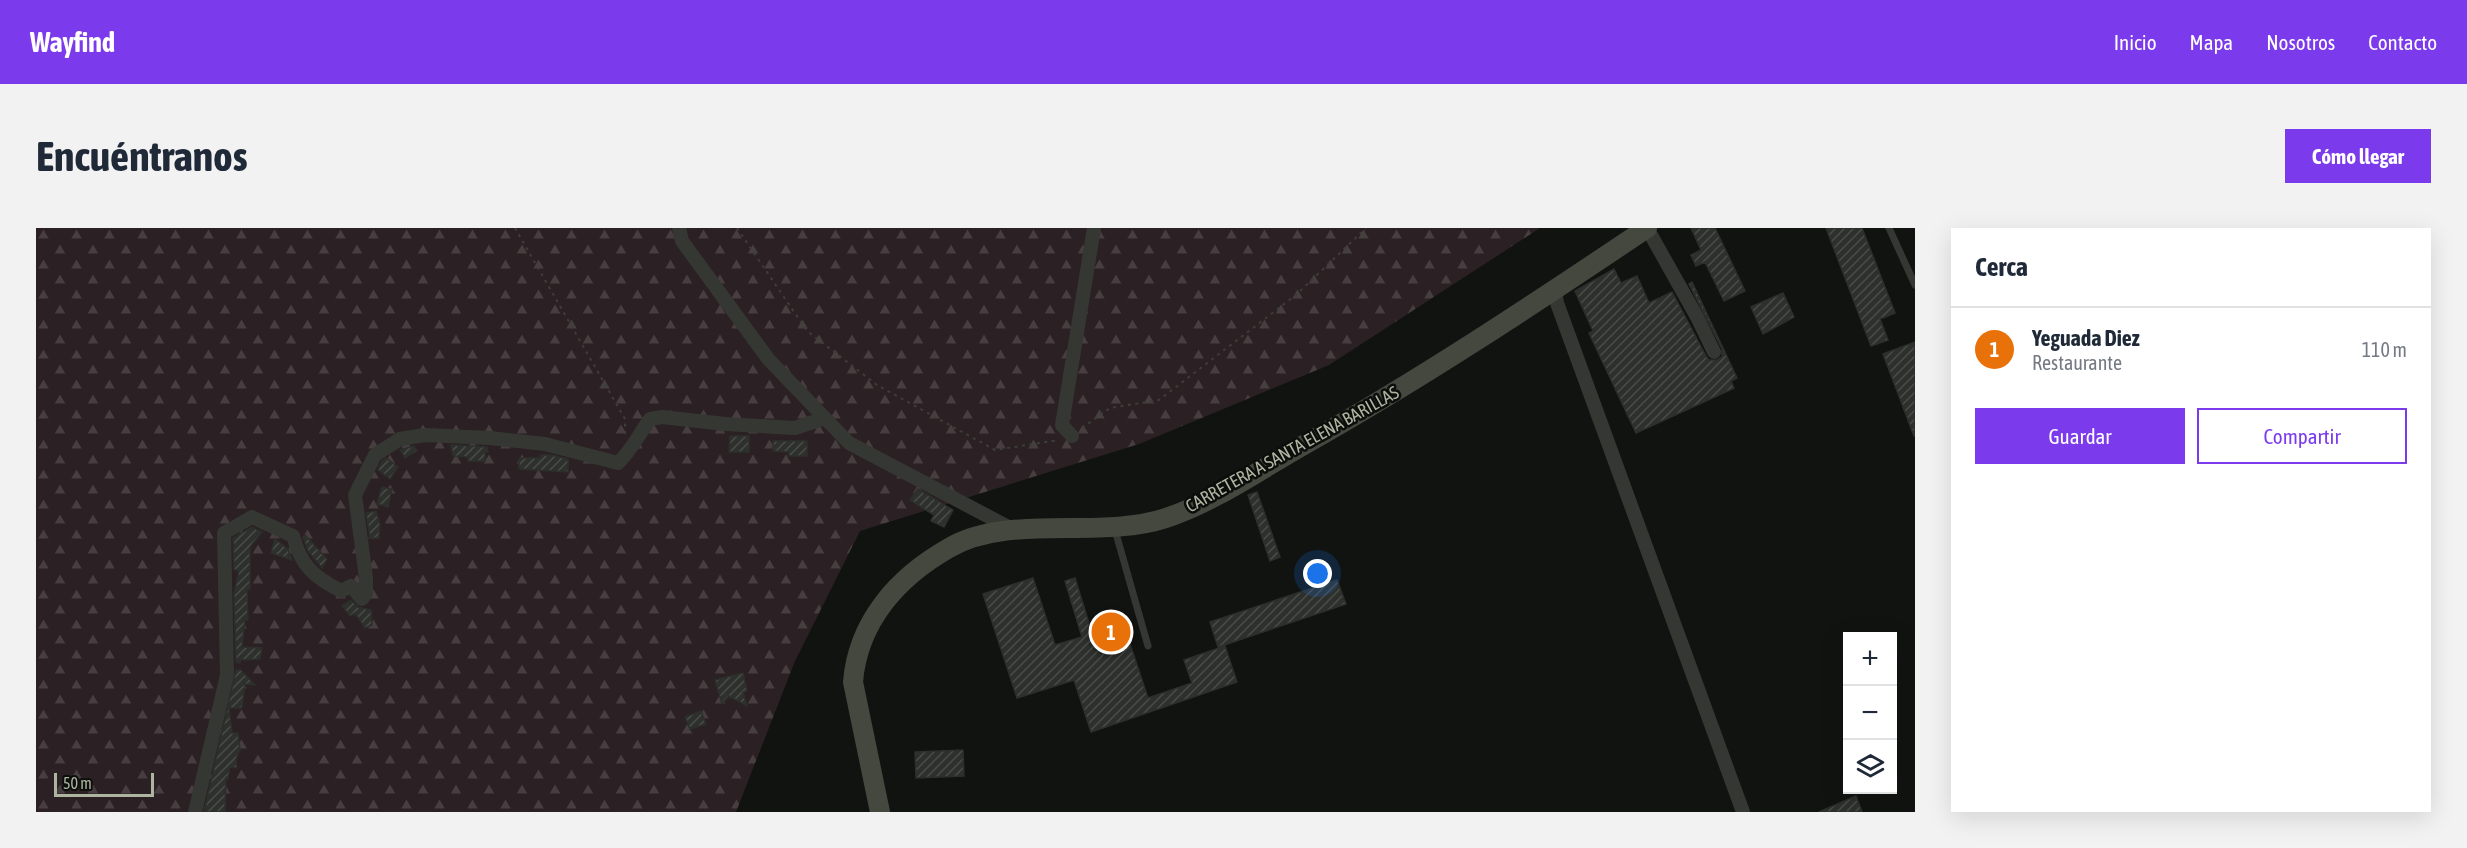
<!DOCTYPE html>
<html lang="es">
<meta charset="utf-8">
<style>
:root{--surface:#fff;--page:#f2f2f3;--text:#1f2937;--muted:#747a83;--line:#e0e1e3;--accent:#7c3aed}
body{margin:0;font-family:"Asap Condensed",sans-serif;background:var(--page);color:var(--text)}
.controls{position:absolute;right:18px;bottom:18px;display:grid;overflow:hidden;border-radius:0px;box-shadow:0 6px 24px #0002}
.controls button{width:54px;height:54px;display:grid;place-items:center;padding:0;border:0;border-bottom:2px solid var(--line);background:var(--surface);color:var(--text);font:30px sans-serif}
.scale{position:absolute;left:18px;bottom:15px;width:100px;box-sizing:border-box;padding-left:6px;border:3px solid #adb5a1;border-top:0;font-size:16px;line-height:21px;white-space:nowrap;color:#adb5a1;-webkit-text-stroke:4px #0c0e0c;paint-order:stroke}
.you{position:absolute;left:1282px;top:346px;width:21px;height:21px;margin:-15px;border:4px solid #fff;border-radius:50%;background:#1a73e8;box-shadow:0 0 0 9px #1a73e833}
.badge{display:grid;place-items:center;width:39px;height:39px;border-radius:50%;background:var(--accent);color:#fff;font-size:20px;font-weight:700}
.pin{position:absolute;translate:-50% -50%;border:3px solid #fff;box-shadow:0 2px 6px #0006}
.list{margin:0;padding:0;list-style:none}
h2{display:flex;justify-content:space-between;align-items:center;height:78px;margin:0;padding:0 24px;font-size:26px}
h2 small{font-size:20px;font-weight:400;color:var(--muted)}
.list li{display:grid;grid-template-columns:39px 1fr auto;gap:18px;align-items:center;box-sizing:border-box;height:84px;padding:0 24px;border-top:2px solid var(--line)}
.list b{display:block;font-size:22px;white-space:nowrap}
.list p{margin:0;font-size:20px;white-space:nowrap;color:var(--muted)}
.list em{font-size:20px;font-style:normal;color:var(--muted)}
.actions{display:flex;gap:12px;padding:18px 24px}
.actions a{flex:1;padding:14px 0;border:2px solid var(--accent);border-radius:0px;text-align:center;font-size:21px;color:var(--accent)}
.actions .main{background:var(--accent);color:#fff}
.icon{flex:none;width:33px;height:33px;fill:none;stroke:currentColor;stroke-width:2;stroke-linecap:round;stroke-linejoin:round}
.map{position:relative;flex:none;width:1879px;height:584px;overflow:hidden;border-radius:0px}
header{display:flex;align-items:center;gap:36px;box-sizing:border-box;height:84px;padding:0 30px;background:var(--accent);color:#fff}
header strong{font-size:28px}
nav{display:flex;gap:33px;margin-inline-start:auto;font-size:21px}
.intro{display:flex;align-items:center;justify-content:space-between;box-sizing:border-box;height:144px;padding:0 36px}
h1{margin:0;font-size:42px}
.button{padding:15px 27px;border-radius:0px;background:var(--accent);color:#fff;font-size:21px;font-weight:700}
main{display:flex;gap:36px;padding:0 36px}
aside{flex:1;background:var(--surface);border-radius:0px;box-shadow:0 6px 24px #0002}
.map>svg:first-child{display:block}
.forest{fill:url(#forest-firs)}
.building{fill:url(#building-hatch);stroke:#2c2f2b;stroke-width:1.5}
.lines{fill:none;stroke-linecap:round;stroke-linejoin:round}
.path{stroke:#3c3f37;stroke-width:2;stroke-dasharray:3 4.5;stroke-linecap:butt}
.lane{stroke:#353832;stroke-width:7}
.street{stroke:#353832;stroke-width:14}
.secondary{stroke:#44483f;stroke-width:20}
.labels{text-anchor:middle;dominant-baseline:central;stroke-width:5;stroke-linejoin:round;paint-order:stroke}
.street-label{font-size:18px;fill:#adb5a1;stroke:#0c0e0c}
</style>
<header>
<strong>Wayfind</strong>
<nav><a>Inicio</a><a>Mapa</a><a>Nosotros</a><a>Contacto</a></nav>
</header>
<div class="intro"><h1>Encuéntranos</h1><a class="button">Cómo llegar</a></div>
<main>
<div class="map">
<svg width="1879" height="584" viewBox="0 0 1879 584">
<defs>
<pattern id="forest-firs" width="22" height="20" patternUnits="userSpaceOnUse" patternTransform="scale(1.5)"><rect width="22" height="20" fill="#2b2023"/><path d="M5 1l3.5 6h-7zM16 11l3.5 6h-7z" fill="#473e40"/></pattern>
<pattern id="building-hatch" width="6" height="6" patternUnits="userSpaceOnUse" patternTransform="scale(1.5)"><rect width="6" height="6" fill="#2d302c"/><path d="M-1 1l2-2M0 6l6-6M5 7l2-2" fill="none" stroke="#494c47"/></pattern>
</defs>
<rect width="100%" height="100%" fill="#111311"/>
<path class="forest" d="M0,0H1504L1293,137L1103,216L824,303L759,433L700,584H0Z"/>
<path class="building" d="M1655,0H1679L1709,63L1688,73L1669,34L1660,38L1655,27L1665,22Z
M1790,0H1826L1859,85L1844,91L1852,112L1835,118Z
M1578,41L1585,55L1601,48L1613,75L1636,64L1670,128L1673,132H1681L1686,129V121L1653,56L1656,54L1701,150L1695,153L1698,160L1600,205L1553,105L1557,103L1539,63Z
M1747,65L1758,89L1727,106L1715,79Z
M1879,114V208H1878L1847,126Z
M694,208H713V224H693Z
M737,213H771V228H753V224L737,223Z
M415,217L451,219L452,224H449V233H432V229L417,228Z
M378,218L381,223L369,230L364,222Z
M504,227H515L532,231V244L483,241V230H504Z
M350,230L362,239L354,251L342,242L346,233Z
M346,259L356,261L352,279L341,276Z
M882,261L917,282L908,299L895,293L898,287L874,272Z
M1221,264L1244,329L1234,333L1212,267Z
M340,283L344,296L343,310H334L330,285Z
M216,299L226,304L214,319V361H211L212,392H209L206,419L226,420L224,431L204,432V435L200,434L198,366L203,342H198L197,310Z
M269,307L291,331L286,340L272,323L267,309Z
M239,311L252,321L256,332L235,325Z
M997,350L1019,417L1046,409L1029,353L1039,350L1056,405L1087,395L1112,470L1156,455L1148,432L1189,418L1201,454L1055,504L1038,452L981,470L947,366Z
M1301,352L1310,376L1182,419L1174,394Z
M315,372L322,379L335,382L336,397L329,400L319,385L314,388L306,378Z
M200,442H205L219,457L209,456L206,480H193L196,505H202L204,522L200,531L201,540L194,539L192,551L190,550L189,584H168Z
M707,445L711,463L707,464L711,478L693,468L686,476L679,452Z
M665,483L670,496L654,501L649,489Z
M927,522L928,548L880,550L879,524Z
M1820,568L1826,584H1783Z"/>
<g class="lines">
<path class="path" d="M479,0L589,191V206
M701,0L771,103L841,157L959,222L1023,212
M1046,200L1074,180L1123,172L1260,67L1330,0"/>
<path class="lane" d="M1853,0L1879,57
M1079,302L1112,418"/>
<path class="street" d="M643,0L646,13L733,132L813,215L978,302
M1611,0L1661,89L1678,124
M1519,62L1521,75L1707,584
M1036,208L1026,197L1058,0
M159,584L191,447L188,305L216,289L257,308C265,338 278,349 305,363L315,358L326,371L330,365V350L319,267L339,227L364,211L389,207L454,210L509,216L582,235C596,222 603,206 614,191L626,189L689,196L759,200L789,190"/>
<path class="secondary" d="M844,584L817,454C822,393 862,349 913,320C972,285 1064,312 1130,290C1178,274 1222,243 1266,218C1385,151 1498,76 1611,0"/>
</g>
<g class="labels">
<g class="street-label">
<text transform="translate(1256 221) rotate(-29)">CARRETERA A SANTA ELENA BARILLAS</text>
</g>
</g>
</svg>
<div class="controls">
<button>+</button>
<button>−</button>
<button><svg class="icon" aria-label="layers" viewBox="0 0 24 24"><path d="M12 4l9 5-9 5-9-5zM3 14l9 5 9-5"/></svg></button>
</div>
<div class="scale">50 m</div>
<div class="you"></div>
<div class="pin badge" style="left:1075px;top:404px;background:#e8710a">1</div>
</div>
<aside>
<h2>Cerca<small></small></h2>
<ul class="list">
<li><span class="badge" style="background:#e8710a">1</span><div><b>Yeguada Diez</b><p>Restaurante</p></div><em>110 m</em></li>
</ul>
<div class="actions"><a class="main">Guardar</a><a>Compartir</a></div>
</aside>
</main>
